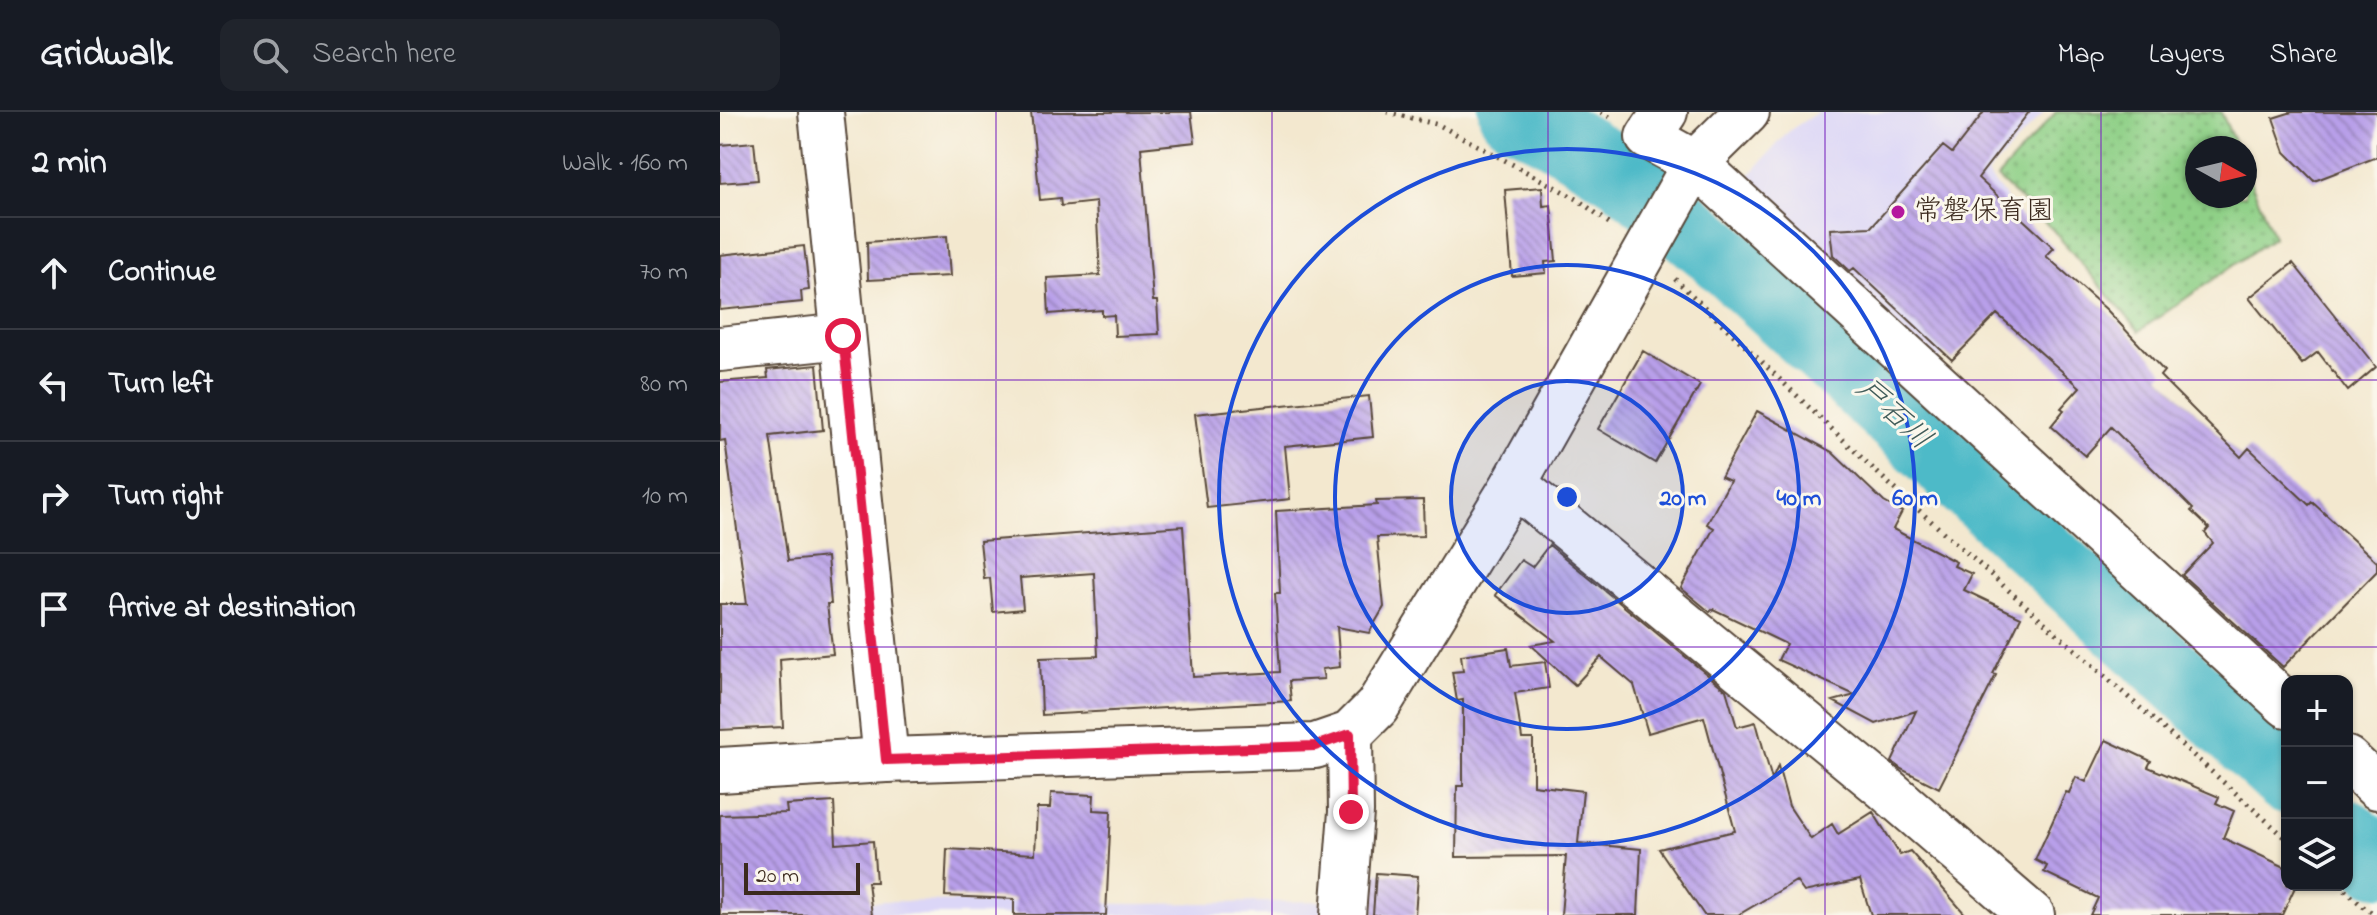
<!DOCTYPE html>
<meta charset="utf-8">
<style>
:root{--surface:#171b24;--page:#20242c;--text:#f1f3f6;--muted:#9ea1a6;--line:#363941}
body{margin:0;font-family:"Indie Flower","Klee One",sans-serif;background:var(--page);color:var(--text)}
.controls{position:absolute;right:24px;bottom:24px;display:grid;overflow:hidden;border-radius:16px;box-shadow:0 2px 6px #0004}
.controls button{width:72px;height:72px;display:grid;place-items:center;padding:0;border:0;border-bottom:2px solid var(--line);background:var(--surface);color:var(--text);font:40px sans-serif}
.compass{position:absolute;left:1465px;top:24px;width:72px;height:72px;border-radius:50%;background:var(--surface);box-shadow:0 2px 6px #0004;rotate:98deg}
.scale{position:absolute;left:24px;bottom:20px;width:116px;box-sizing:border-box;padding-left:8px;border:4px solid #3b2a1e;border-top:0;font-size:22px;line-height:28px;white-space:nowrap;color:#3b2a1e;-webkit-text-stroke:6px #fbf7ec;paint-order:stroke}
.stop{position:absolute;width:24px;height:24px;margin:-18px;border:6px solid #e11d48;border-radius:50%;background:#fff}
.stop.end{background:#e11d48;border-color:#fff;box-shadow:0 2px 8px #0008}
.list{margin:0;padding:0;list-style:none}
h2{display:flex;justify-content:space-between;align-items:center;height:104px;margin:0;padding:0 32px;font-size:34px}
h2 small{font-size:26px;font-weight:400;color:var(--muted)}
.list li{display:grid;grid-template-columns:52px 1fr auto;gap:24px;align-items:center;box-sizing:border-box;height:112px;padding:0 32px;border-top:2px solid var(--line)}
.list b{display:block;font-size:30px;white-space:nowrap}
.list em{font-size:26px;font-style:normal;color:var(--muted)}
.icon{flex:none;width:44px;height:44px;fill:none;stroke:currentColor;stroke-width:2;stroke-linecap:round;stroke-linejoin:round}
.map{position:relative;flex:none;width:1657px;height:803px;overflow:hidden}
header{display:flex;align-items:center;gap:48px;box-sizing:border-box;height:112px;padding:0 40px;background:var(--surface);border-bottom:2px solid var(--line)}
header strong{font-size:38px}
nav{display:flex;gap:44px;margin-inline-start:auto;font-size:28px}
.search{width:560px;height:72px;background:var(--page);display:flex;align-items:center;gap:20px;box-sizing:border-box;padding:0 28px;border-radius:16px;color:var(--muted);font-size:30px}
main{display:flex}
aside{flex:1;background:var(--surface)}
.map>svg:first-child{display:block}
.built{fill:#dbd6f7}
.grass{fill:url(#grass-dots);stroke:#657d52;stroke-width:2}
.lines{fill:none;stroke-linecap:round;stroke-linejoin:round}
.river{stroke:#4dbac8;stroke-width:70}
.building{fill:url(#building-back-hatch)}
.street-casing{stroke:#574639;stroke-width:48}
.secondary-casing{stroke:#574639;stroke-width:48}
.path{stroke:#574639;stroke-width:5;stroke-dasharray:2 6;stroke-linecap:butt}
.street{stroke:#fff;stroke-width:44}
.secondary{stroke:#fff;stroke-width:44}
.route{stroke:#e11d48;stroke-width:10}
.grid{fill:none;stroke:#7b2cbf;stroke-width:2;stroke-opacity:0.55}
.ring{fill:none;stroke:#1d4ed8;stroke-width:4}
.poi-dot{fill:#b5179e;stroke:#fbf7ec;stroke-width:3}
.labels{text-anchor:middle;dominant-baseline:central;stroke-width:6;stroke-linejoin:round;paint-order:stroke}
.poi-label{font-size:28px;fill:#3b2a1e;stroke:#fbf7ec;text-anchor:start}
.water-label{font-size:30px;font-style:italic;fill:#415c5a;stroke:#fbf7ec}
.centre{fill:#1d4ed8;stroke:#fbf7ec;stroke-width:4}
.ring-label{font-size:24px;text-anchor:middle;font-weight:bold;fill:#1d4ed8;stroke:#fbf7ec;stroke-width:6;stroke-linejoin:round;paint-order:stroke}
</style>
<header>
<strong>Gridwalk</strong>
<div class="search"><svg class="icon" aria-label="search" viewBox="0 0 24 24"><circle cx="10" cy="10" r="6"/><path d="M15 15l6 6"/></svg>Search here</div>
<nav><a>Map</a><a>Layers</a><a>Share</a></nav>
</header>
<main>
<aside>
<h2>2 min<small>Walk · 160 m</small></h2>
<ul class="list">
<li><svg class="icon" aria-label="ahead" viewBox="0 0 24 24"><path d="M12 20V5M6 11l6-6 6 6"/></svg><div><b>Continue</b></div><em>70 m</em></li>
<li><svg class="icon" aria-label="left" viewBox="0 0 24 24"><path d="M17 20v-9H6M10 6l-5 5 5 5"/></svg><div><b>Turn left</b></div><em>80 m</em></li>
<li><svg class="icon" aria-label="right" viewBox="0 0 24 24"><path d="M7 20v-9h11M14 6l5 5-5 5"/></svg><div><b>Turn right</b></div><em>10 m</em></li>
<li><svg class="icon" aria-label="arrive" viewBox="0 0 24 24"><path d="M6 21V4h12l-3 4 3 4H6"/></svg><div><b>Arrive at destination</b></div></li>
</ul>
</aside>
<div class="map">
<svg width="1657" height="803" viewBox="0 0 1657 803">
<defs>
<pattern id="grass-dots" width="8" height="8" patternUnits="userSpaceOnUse" patternTransform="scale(2)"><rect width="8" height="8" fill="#8fd087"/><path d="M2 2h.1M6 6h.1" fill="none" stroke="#76a96e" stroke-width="1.8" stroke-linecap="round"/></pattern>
<pattern id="building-back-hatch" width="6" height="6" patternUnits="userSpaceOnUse" patternTransform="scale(2)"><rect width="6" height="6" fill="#b89fe9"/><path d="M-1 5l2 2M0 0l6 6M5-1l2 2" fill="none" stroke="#9782bc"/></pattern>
</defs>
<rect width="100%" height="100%" fill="#fbf7ec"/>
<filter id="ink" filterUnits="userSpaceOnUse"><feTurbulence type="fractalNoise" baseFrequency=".0125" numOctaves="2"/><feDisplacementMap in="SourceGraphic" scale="16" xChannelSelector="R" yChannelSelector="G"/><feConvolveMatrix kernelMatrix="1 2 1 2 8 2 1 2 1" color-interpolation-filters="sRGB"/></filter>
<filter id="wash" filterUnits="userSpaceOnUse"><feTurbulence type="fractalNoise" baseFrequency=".006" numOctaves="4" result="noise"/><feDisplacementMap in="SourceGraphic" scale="32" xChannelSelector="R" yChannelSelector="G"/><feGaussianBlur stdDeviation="1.8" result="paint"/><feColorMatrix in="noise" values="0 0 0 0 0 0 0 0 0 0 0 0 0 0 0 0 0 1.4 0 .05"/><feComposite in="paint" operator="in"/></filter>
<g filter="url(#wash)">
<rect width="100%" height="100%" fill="#f3e8cf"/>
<path class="built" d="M1098,0H1324L1267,62L1322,132L1215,252L1026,67L1070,18Z
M163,789L423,792L608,789L607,803H34Z"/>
<path class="grass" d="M1336,0H1501L1517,36H1477V84H1525V56L1554,125L1419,219L1333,118L1277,66Z"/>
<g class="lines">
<path class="river" d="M793,0L830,18L903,62L996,139L1567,667
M1627,722L1657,750"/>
</g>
<g id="blocks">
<path class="building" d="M311,0H471L475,30L421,36L433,189H437L439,222L395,224L394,203L382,204V198L329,202L327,166L380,163L376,90L341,94L340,86L320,88Z
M1264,0H1309L1258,66L1334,136L1326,144L1387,198L1444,259L1440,264L1521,345L1529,336L1589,393L1592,390L1657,450V459L1563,555L1462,463L1493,431L1485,421L1489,416L1471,399L1473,397L1391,315L1365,344L1331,314L1344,298L1341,296L1360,275L1277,202L1232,248L1134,156L1130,159L1113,143L1110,117L1151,115L1223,34L1232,41Z
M1572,0H1657V45L1594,69L1565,40L1553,6Z
M34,30L38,68L0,71V33Z
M822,75L823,94L831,93L836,149L825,150L826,161L792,164L785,78Z
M227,124L230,164L148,168L147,130Z
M84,134L89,178L81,179L82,190L0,198V143Z
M1573,151L1656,255L1628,279L1598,240L1582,252L1529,186Z
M923,239L980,273L935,351L878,317Z
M97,253L103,318L50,324L68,449L107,445L111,492H107L113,542L60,547L63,615L0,618V492H27L5,328L0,329V270L48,266L47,258Z
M649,284L653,325L565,334L570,387L487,396L475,302Z
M1037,299L1112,340L1164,390L1182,400L1173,417L1236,450L1234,454L1252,462L1244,478L1301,505L1273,562L1276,563L1219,676L1181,657L1172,650L1196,599L1156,612L1113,589L1135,583L1058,548L1066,532L993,497L990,500L961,476L994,416L987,412L1010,369L1001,365Z
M703,388L704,424L657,425L664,495L649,521L617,515L620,555L602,557L604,567L569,569L571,589L322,603L320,546L378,544L374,461L300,466L303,497L273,500L270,466L264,467L260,429L463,414L473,565L560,560L555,481H560L556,399L657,393L656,389Z
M829,433L1006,578L1017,615L1036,610L1052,668L1058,654L1069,694L1091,727L1112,712L1118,722L1153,700L1180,743L1190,739L1246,803H1151L1140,768L1084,780L1076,769L1018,803H984L939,737L1015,719L984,605L928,621L914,573L881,545L855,573L811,533L835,529L775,483L801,448L812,455Z
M788,536L791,554L825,550L829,576L795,581L802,627H813V673L863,679L858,731L921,737L918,803H841L846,744L736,745L737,674H743V588L737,589L732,560L743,559L741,543Z
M1386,628L1431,649L1428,655L1499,685L1496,691L1514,699L1503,726L1567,756V773H1576L1562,803H1370L1378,786L1324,760L1327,754L1315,748L1346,680L1349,681L1356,665L1366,670Z
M331,681L374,683L373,698L391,699L386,803H294V787L225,784L227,737L315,742L317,696H330Z
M114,690L116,732L153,729L156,770H148L152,803H0V703L67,701L66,693Z
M656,761L698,764L695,803H653Z"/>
</g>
</g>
<g filter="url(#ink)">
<use href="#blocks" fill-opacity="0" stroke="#574639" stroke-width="2"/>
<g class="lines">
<g class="street-casing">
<path id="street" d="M101,0L166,648
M945,0L928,25L975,51L1567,593
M0,237L123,224
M794,372L1166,677L1312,803
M1627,647L1657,675
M623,803L631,700L630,622"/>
</g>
<g class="secondary-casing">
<path id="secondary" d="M0,658L166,648L595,634L630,622L657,595L794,372L975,51L1027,0"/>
</g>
<path class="path" d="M667,0L719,13L857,87L893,114
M881,0L892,6
M955,167L1165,368L1567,727
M1619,773L1646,797L1657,803"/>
<use href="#street" class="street"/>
<use href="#secondary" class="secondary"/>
</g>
</g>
<g class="lines" filter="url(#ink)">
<path class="route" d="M123,224L166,648L595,634L630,622L631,700"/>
</g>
<path class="grid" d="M276,0V803M552,0V803M828,0V803M1105,0V803M1381,0V803M0,268H1657M0,535H1657"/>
<circle cx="847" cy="385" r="116" fill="#1d4ed8" fill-opacity=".12"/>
<g class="ring">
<circle cx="847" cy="385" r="116"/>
<circle cx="847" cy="385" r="232"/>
<circle cx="847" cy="385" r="348"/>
</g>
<circle class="poi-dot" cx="1178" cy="100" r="8"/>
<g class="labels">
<g class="poi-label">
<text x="1194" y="100">常磐保育園</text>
</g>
<g class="water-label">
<text transform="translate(1173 303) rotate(43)">戸石川</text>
</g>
</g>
<circle cx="847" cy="385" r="12" class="centre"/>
<g class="ring-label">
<text x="963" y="393">20 m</text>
<text x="1079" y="393">40 m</text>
<text x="1195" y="393">60 m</text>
</g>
</svg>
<div class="controls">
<button>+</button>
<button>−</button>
<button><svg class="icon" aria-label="layers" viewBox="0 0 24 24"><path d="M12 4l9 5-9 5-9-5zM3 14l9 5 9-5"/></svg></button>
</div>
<svg class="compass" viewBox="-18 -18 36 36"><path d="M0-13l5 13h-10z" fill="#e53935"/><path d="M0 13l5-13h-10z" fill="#9ea1a6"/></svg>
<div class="scale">20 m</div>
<div class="stop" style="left:123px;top:224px"></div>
<div class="stop end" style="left:631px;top:700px"></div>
</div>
</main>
